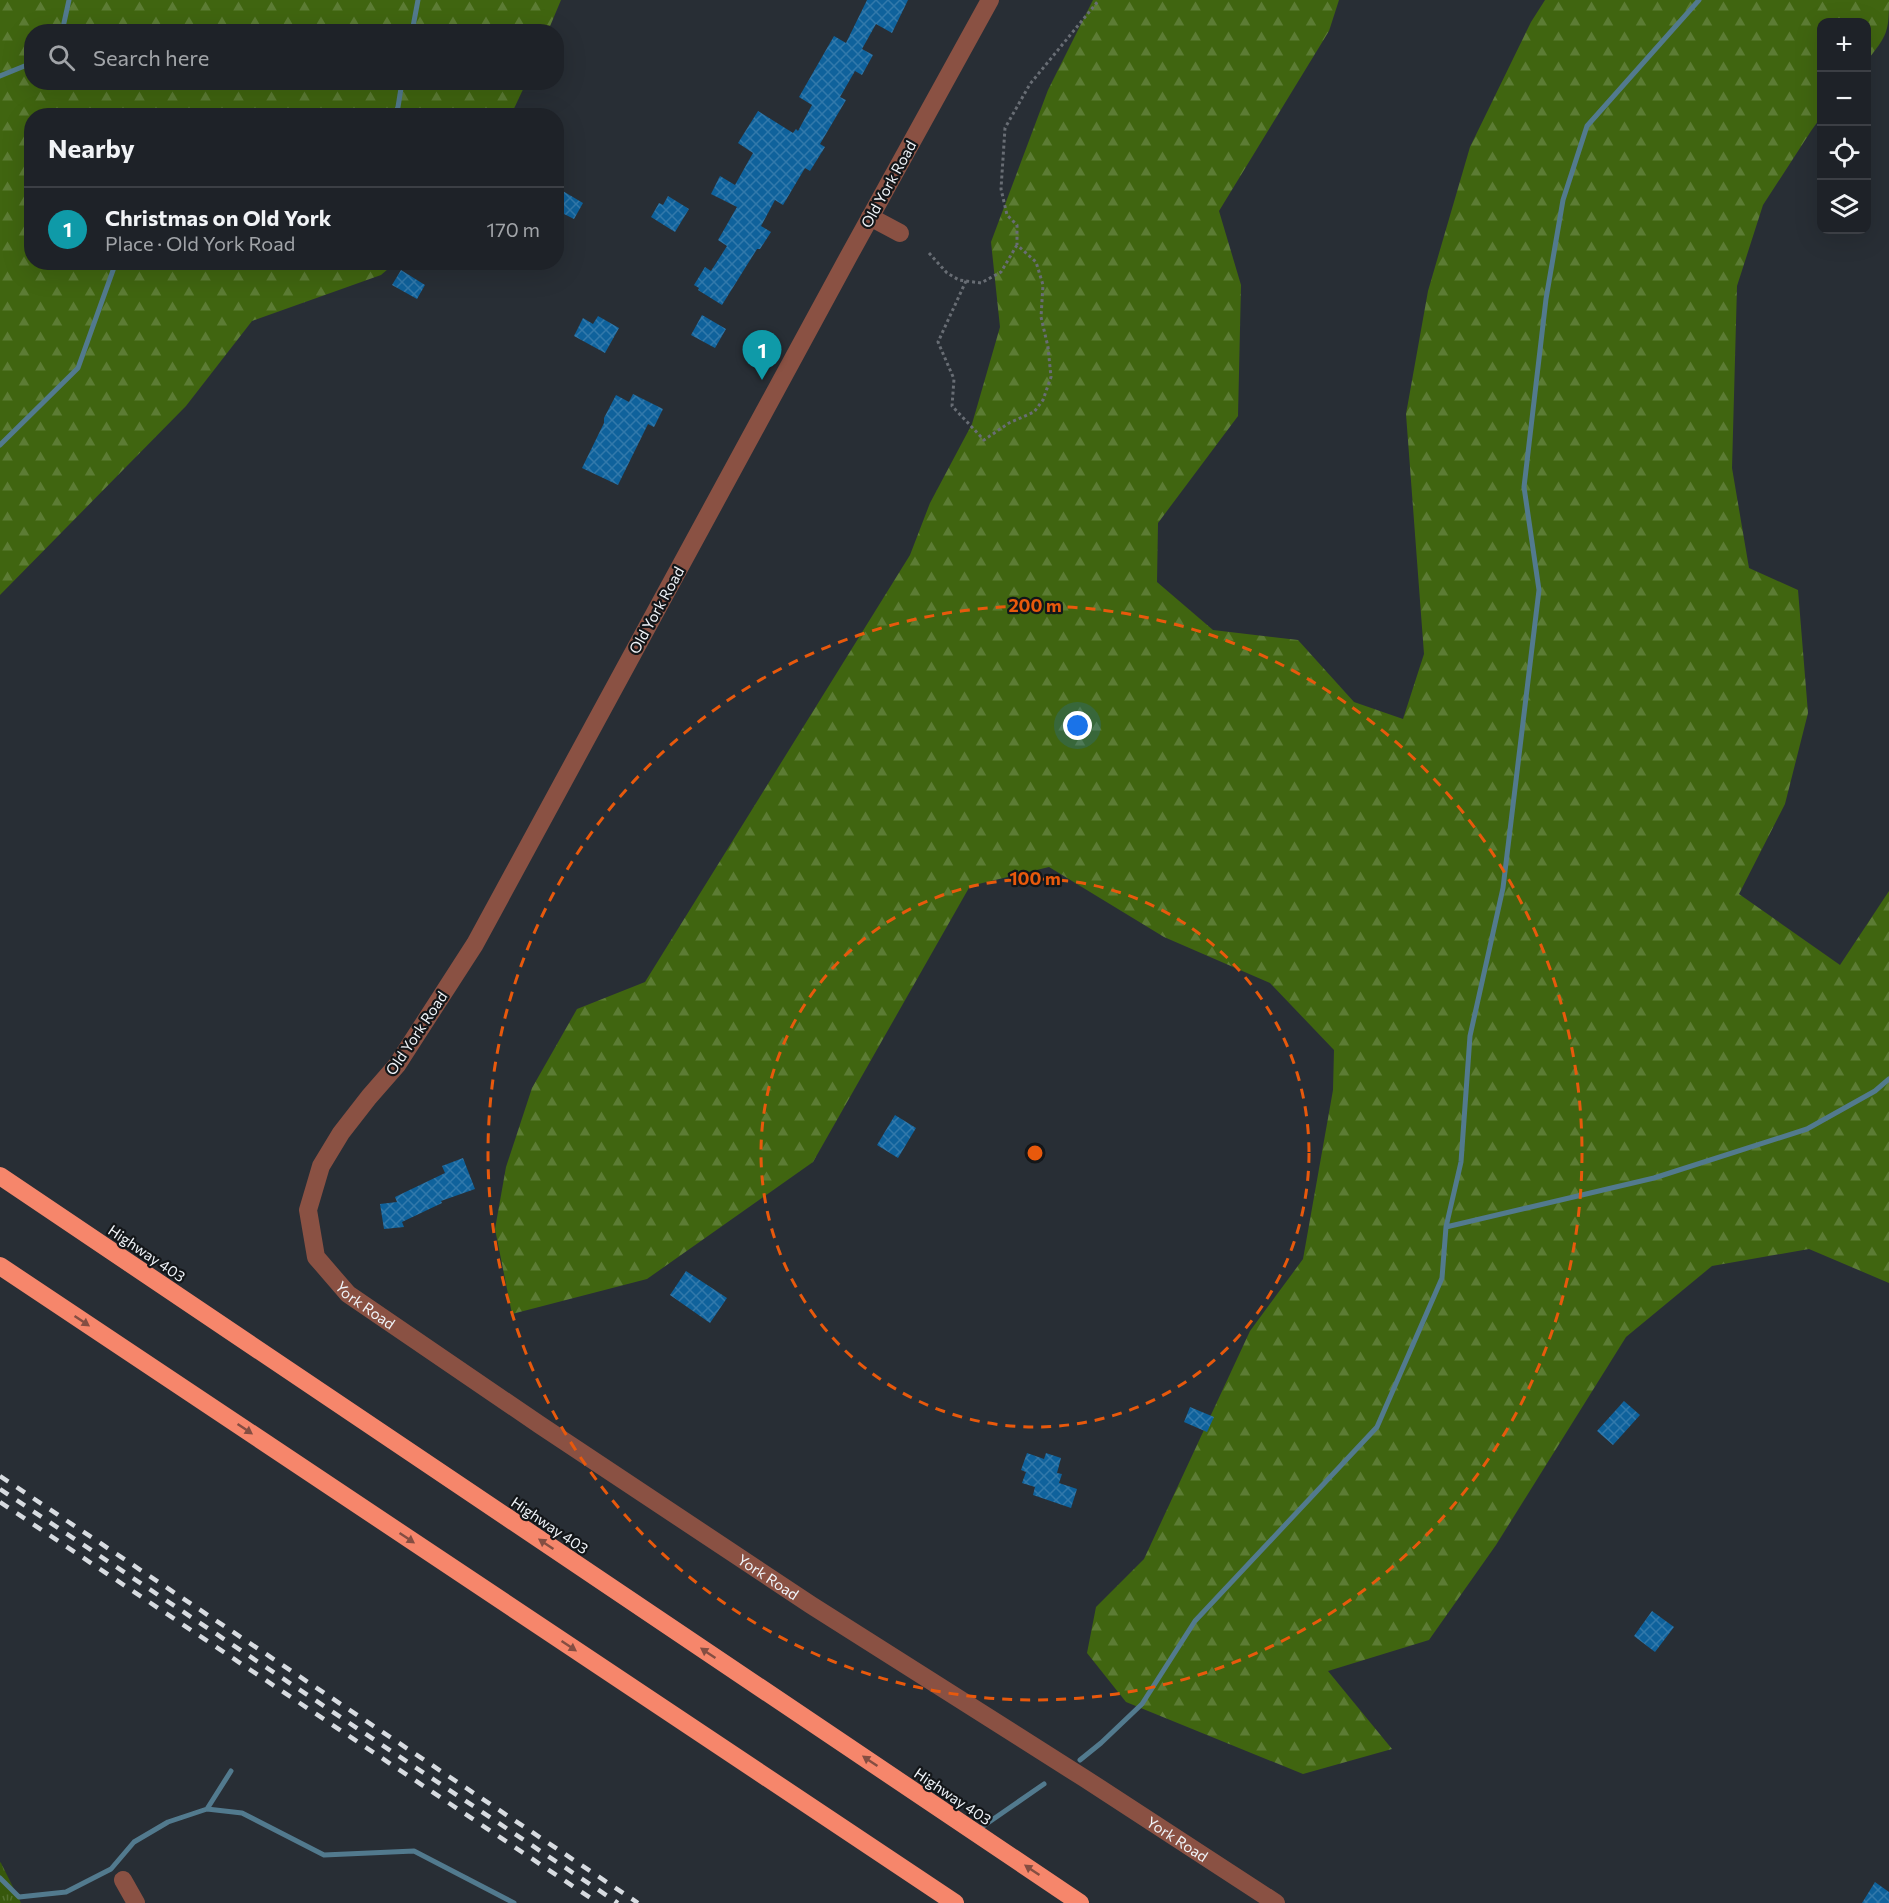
<!DOCTYPE html>
<meta charset="utf-8">
<style>
:root{--surface:#1e2228;--page:#2b2f34;--text:#f1f3f6;--muted:#a1a4a8;--line:#3c3f45;--accent:#abc615}
body{margin:0;font-family:Commissioner,sans-serif;background:var(--page);color:var(--text)}
.controls{position:absolute;right:18px;top:18px;display:grid;overflow:hidden;border-radius:12px;box-shadow:0 6px 24px #0002}
.controls button{width:54px;height:54px;display:grid;place-items:center;padding:0;border:0;border-bottom:2px solid var(--line);background:var(--surface);color:var(--text);font:30px sans-serif}
.you{position:absolute;left:1078px;top:726px;width:21px;height:21px;margin:-15px;border:4px solid #fff;border-radius:50%;background:#1a73e8;box-shadow:0 0 0 9px #1a73e833}
.badge{display:grid;place-items:center;width:39px;height:39px;border-radius:50%;background:var(--accent);color:#fff;font-size:20px;font-weight:700}
.pin{position:absolute;translate:-50% -50px;filter:drop-shadow(0 2px 3px #0008)}
.pin::after{content:'';position:absolute;top:32px;width:21px;height:18px;background:inherit;clip-path:polygon(0 0,100% 0,50% 100%)}
.list{margin:0;padding:0;list-style:none}
h2{display:flex;justify-content:space-between;align-items:center;height:78px;margin:0;padding:0 24px;font-size:26px}
h2 small{font-size:20px;font-weight:400;color:var(--muted)}
.list li{display:grid;grid-template-columns:39px 1fr auto;gap:18px;align-items:center;box-sizing:border-box;height:84px;padding:0 24px;border-top:2px solid var(--line)}
.list b{display:block;font-size:22px;white-space:nowrap}
.list p{margin:0;font-size:20px;white-space:nowrap;color:var(--muted)}
.list em{font-size:20px;font-style:normal;color:var(--muted)}
.icon{flex:none;width:33px;height:33px;fill:none;stroke:currentColor;stroke-width:2;stroke-linecap:round;stroke-linejoin:round}
.map{position:relative;flex:none;width:1889px;height:1903px;overflow:hidden}
.search{position:absolute;background:var(--surface);box-shadow:0 6px 24px #0002;left:24px;top:24px;width:540px;height:66px;display:flex;align-items:center;gap:15px;box-sizing:border-box;padding:0 21px;border-radius:24px;color:var(--muted);font-size:22px}
.panel{position:absolute;background:var(--surface);box-shadow:0 6px 24px #0002;left:24px;top:108px;width:540px;height:162px;border-radius:24px}
.map>svg:first-child{display:block}
.forest{fill:url(#forest-firs)}
.park{fill:url(#park-tufts)}
.lines{fill:none;stroke-linecap:round;stroke-linejoin:round}
.stream{stroke:#527a8e;stroke-width:5}
.building{fill:url(#building-cross-hatch)}
.path{stroke:#686d74;stroke-width:3;stroke-dasharray:3 3;stroke-linecap:butt}
.minor{stroke:#8a5143;stroke-width:18}
.highway{stroke:#f6866b;stroke-width:18}
.rail{stroke:#d7dbe0;stroke-width:4.5;stroke-dasharray:10 10;stroke-linecap:butt}
.oneway{fill:#844e42}
.ring{fill:none;stroke:#e8590c;stroke-width:3;stroke-dasharray:10 8}
.labels{text-anchor:middle;dominant-baseline:central;stroke-width:4.5;stroke-linejoin:round;paint-order:stroke}
.street-label{font-size:15px;fill:#f0f4f9;stroke:#131619}
.centre{fill:#e8590c;stroke:#131619;stroke-width:3}
.ring-label{font-size:18px;text-anchor:middle;font-weight:bold;fill:#e8590c;stroke:#131619;stroke-width:4.5;stroke-linejoin:round;paint-order:stroke}
</style>
<div class="map">
<svg width="1889" height="1903" viewBox="0 0 1889 1903">
<defs>
<pattern id="forest-firs" width="22" height="20" patternUnits="userSpaceOnUse" patternTransform="scale(1.5)"><rect width="22" height="20" fill="#406510"/><path d="M5 1l3.5 6h-7zM16 11l3.5 6h-7z" fill="#5c7c34"/></pattern>
<pattern id="park-tufts" width="24" height="20" patternUnits="userSpaceOnUse" patternTransform="scale(1.5)"><rect width="24" height="20" fill="#37580c"/><path d="M3 7l-1-3M5 7V3M7 7l1-3M15 17l-1-3M17 17v-4M19 17l1-3" fill="none" stroke="#547130"/></pattern>
<pattern id="building-cross-hatch" width="8" height="8" patternUnits="userSpaceOnUse" patternTransform="scale(1.5)"><rect width="8" height="8" fill="#0f629c"/><path d="M0 0l8 8M0 8l8-8" fill="none" stroke="#3279ab"/></pattern>
</defs>
<rect width="100%" height="100%" fill="#282e35"/>
<path class="forest" d="M0,0H561L548,31L32,32V82L526,83L511,115L32,116V262L395,263L381,275L252,321L186,406L0,595Z
M1093,0H1339L1329,31L1219,211L1241,285L1238,416L1158,523L1157,582L1213,630L1298,640L1354,702L1403,719L1424,654L1406,414L1428,291L1470,147L1531,22L1545,0H1889C1889,33 1887,35 1867,61L1866,22H1822L1821,117L1811,131L1763,205L1737,286L1732,468L1749,568L1798,590L1808,713L1785,804L1739,894L1840,965L1889,891V1283L1809,1249L1712,1266L1626,1337L1496,1545L1429,1640L1328,1671L1392,1749L1303,1774L1126,1702L1087,1653L1096,1607L1144,1559L1250,1331L1303,1259L1333,1090L1334,1050L1270,983L1164,937L1049,867L970,886L813,1162L647,1279L512,1314L495,1229L506,1167L532,1088L577,1009L645,982L910,555L930,503L972,424L1000,327L991,242L1048,90Z"/>
<path class="park" d="M0,1862L1,1863L21,1903H0Z"/>
<g class="lines">
<path class="stream" d="M62,32L69,0
M412,32L418,0
M0,76L32,63
M394,116L398,107L402,82
M0,445L78,368L116,262
M1446,1227L1654,1178L1807,1129L1875,1091L1889,1079
M1080,1760L1101,1743L1142,1704L1195,1621L1377,1427L1442,1278L1446,1227L1461,1162L1470,1036L1503,888L1539,590L1524,487L1546,299L1563,200L1587,126L1699,0
M207,1809L231,1771
M979,1829L1044,1784
M0,1878L19,1897L66,1892L111,1869L134,1842L168,1822L207,1809L242,1813L324,1855L414,1851L514,1903"/>
</g>
<path class="building" d="M867,0H908L892,33L876,24L862,49L873,55L862,75L855,71L840,97L846,100L820,144L825,147L810,171L805,168L783,205L775,200L761,226L771,232L760,249H757L722,305L698,290L699,288L694,285L705,267L711,271L727,246L718,240L737,207L711,194L720,176L735,185L753,153L738,143L758,111L793,133L796,129L798,131L812,105L799,97L834,36L846,43Z
M556,187L583,203L574,219L556,210Z
M668,196L689,209L675,232L651,217L659,203L663,205Z
M401,270L425,285L417,299L392,285Z
M702,315L726,329L715,348L691,335Z
M598,316L619,328L605,353L574,336L583,318L593,324Z
M633,394L663,409L654,427L648,424L618,485L582,468L604,423V418L616,395L629,402Z
M895,1115L916,1128L898,1158L877,1145Z
M463,1158L475,1189L441,1201L442,1203L402,1222L404,1227L384,1229L380,1204L397,1202L395,1197L445,1173L442,1166Z
M686,1271L727,1298L710,1323L670,1295Z
M1624,1401L1640,1415L1613,1445L1597,1431Z
M1190,1407L1214,1417L1207,1432L1184,1422Z
M1027,1453L1044,1459L1046,1453L1061,1458L1057,1473L1062,1474L1059,1483L1077,1489L1071,1508L1033,1495L1035,1487L1022,1483L1026,1472L1021,1470Z
M1652,1611L1674,1627L1655,1652L1634,1636Z
M1875,1882L1889,1892V1903H1862Z"/>
<g class="lines">
<path class="path" d="M929,253L947,273L959,280L981,283L1001,272L1017,245
M966,281L938,342L954,379L952,406L984,440L1009,423L1034,412L1043,400L1051,377L1048,347L1041,317L1043,285L1036,262L1017,245V225L1007,215L1001,189L1005,128L1030,84L1099,0"/>
<g class="minor">
<path id="s1" d="M990,0L851,252L475,944L397,1065L369,1097L341,1133L321,1166L308,1210L316,1257L348,1294L540,1425L811,1605L1084,1778L1276,1903"/>
<path d="M870,217L900,233"/>
<path d="M123,1880L136,1903"/>
</g>
<path class="highway" d="M0,1176L1080,1903
M0,1266L955,1903"/>
<path class="rail" d="M0,1476L638,1903
M0,1489L618,1903
M0,1502L598,1903"/>
</g>
<defs><path id="oneway-solid" d="M-6-.8H1V-3.2L6.5 0L1 3.2V.8H-6Z" transform="scale(1.5)"/></defs>
<g class="oneway">
<use href="#oneway-solid" transform="translate(82 1321) rotate(34)"/>
<use href="#oneway-solid" transform="translate(245 1429) rotate(34)"/>
<use href="#oneway-solid" transform="translate(407 1538) rotate(34)"/>
<use href="#oneway-solid" transform="translate(546 1544) rotate(-146)"/>
<use href="#oneway-solid" transform="translate(569 1646) rotate(34)"/>
<use href="#oneway-solid" transform="translate(708 1653) rotate(-146)"/>
<use href="#oneway-solid" transform="translate(870 1761) rotate(-146)"/>
<use href="#oneway-solid" transform="translate(1032 1870) rotate(-146)"/>
</g>
<g class="ring">
<circle cx="1035" cy="1153" r="274"/>
<circle cx="1035" cy="1153" r="547"/>
</g>
<g class="labels">
<g class="street-label">
<text transform="translate(888 184) rotate(-61)">Old York Road</text>
<text transform="translate(656 610) rotate(-61)">Old York Road</text>
<text transform="translate(416 1033) rotate(-56)">Old York Road</text>
<text transform="translate(147 1253) rotate(34)">Highway 403</text>
<text stroke="none"><textPath href="#s1" startOffset="1509">York Road</textPath></text>
<text transform="translate(550 1525) rotate(34)">Highway 403</text>
<text stroke="none"><textPath href="#s1" startOffset="1995">York Road</textPath></text>
<text transform="translate(953 1796) rotate(34)">Highway 403</text>
<text stroke="none"><textPath href="#s1" startOffset="2481">York Road</textPath></text>
</g>
</g>
<circle cx="1035" cy="1153" r="9" class="centre"/>
<g class="ring-label">
<text x="1035" y="612">200 m</text>
<text x="1035" y="885">100 m</text>
</g>
</svg>
<div class="controls">
<button>+</button>
<button>−</button>
<button><svg class="icon" aria-label="locate" viewBox="0 0 24 24"><circle cx="12" cy="12" r="6"/><path d="M12 2v4M12 18v4M2 12h4M18 12h4"/></svg></button>
<button><svg class="icon" aria-label="layers" viewBox="0 0 24 24"><path d="M12 4l9 5-9 5-9-5zM3 14l9 5 9-5"/></svg></button>
</div>
<div class="you"></div>
<div class="pin badge" style="left:762px;top:380px;background:#0f9aa8">1</div>
<div class="search"><svg class="icon" aria-label="search" viewBox="0 0 24 24"><circle cx="10" cy="10" r="6"/><path d="M15 15l6 6"/></svg>Search here</div>
<section class="panel">
<h2>Nearby<small></small></h2>
<ul class="list">
<li><span class="badge" style="background:#0f9aa8">1</span><div><b>Christmas on Old York</b><p>Place · Old York Road</p></div><em>170 m</em></li>
</ul>
</section>
</div>
